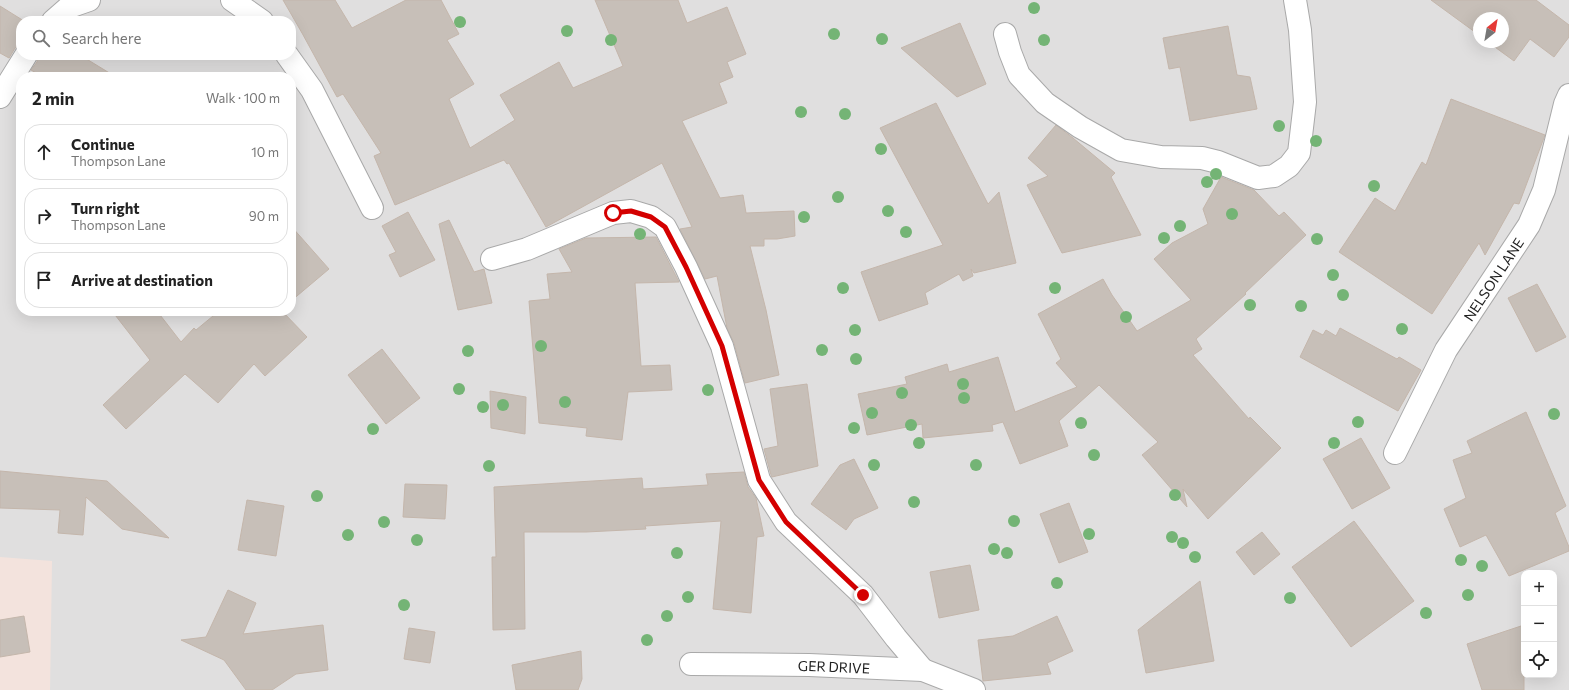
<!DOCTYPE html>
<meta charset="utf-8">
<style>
:root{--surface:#fff;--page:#f6f6f6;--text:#222;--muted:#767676;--line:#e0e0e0}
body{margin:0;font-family:Commissioner,sans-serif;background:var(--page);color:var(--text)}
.controls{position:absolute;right:12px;bottom:12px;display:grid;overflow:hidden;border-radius:8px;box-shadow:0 4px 16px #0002}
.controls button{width:36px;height:36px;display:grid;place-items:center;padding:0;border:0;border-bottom:1px solid var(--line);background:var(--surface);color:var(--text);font:20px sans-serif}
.compass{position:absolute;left:1473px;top:12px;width:36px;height:36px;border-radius:50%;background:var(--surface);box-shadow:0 4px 16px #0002;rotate:31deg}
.stop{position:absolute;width:12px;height:12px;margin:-9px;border:3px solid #d40000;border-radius:50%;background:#fff}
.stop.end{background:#d40000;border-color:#fff;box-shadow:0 1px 4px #0008}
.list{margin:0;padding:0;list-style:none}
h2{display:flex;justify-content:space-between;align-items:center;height:52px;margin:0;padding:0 16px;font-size:17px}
h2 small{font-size:13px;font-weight:400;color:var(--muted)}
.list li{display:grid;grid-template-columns:26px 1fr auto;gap:12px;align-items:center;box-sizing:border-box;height:56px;margin:0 8px 8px;padding:0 8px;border:1px solid var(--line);border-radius:16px}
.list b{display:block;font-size:15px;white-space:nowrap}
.list p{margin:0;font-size:13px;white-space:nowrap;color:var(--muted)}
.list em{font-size:13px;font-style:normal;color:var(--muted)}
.icon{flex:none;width:22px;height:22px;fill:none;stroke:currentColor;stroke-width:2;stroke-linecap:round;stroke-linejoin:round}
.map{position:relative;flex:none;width:1569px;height:690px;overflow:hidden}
.search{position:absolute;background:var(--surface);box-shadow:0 4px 16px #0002;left:16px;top:16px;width:280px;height:44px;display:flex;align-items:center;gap:10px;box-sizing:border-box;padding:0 14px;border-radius:16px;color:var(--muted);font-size:15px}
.panel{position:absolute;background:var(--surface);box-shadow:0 4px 16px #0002;left:16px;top:72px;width:280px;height:244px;border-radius:16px}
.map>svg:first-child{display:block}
.residential{fill:#e0dfdf;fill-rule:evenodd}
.military{fill:#f3e3dd}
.building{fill:#c7bfb8;stroke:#c4b6ab}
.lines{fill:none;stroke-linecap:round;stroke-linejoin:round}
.minor-casing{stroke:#a9a9a9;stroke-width:24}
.minor{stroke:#fff;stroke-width:22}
.tree{fill:#74b475}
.route{stroke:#d40000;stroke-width:5}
.labels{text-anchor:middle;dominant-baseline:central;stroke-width:3;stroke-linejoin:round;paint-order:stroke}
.street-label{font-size:14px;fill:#222;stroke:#fff}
</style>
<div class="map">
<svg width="1569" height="690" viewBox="0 0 1569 690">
<rect width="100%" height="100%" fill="#f2efe9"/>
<path class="residential" d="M0,0H1569V690H0ZM1479,18H1503V42H1479ZM21,21H291V55H21ZM21,77H291V311H21ZM1524,573H1554V675H1524Z"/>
<path class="military" d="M0,557L52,561L50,690H0Z"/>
<path class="building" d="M283,0H335L352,28L406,0H441L459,34L447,40L474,84L449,99L470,148L515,120L500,95L559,62L573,88L623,66L595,0H678L687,23L727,7L746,54L727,62L733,77L719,83L727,103L682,121L720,198L743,195L746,213L794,211L795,236L777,239H764V246H750L766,310L779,375L745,383L734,343L727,328L717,276L705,279L680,229L692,227L662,163L546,227L509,163L507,164L504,160L395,205L374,156L381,153L343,94L337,97L302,33Z
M1431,0H1536L1569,25V37L1554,57L1530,39L1514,61L1488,42H1503V18H1479V35Z
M0,6L24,21H21V44L15,48L9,58L0,53Z
M960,23L986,84L957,97L901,48Z
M1228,26L1237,75L1250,77L1257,109L1190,121L1180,67L1169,69L1163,38Z
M38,55H80L116,77H43L31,70L37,62Z
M1451,99L1545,135L1519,204L1514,203L1485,255L1479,243L1432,314L1339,252L1375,198L1395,211L1422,162L1426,165Z
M936,103L988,204L999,192L1016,263L974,273L971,269L973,276L963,281L959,274L925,293L928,304L879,321L861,272L943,245L880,128Z
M1056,125L1073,138L1115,173L1111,177L1141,235L1062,253L1027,185L1048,176L1028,158Z
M1221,177L1254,190L1279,216L1284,212L1306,235L1245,293L1246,294L1196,339L1202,349L1193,355L1249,419L1250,417L1281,448L1208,519L1183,489L1187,507L1142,455L1158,442L1099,385L1059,421L1068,446L1020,464L1003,422L992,425L993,431L923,438L922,424L867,435L858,394L907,384L905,377L947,364L949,372L998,357L1015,412L1077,387L1056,363L1061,359L1038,314L1103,279L1112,295L1137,331L1191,300L1154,259L1172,243L1208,224L1203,209Z
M408,212L435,260L400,277L389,255L396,252L382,226Z
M449,220L474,272L484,269L492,303L458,310L439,224Z
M291,226L329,269L291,301Z
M656,237L679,282L635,283L641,366L670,365L672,390L628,392L622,440L586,436L587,428L539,423L529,301L550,299L547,274L572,272L559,249L586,238Z
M1537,284L1566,337L1536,352L1508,298Z
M112,311H157L181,342L194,328L196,330L219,311H282L307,337L265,376L254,364L218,403L185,374L126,429L103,405L150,360Z
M1340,328L1397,359L1399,357L1421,370L1398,411L1300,357L1313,330L1323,335L1326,330L1336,336Z
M382,349L420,398L386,424L348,375Z
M807,384L818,466L772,477L771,475L764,449L778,446L770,389Z
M490,391L526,397L525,434L491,428Z
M1526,412L1566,506L1555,513L1569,547V551L1509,576L1486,535L1460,547L1444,509L1466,498L1453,460L1472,453L1467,441Z
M1361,438L1390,488L1352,509L1323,459Z
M854,459L878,508L854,519L846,530L811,504L840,465Z
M0,471L107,481L169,538L122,529L86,497L83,535L58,533L60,510L0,508Z
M744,472L748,487L756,498L764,536L757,537L751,613L713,609L721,521L645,526L646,529L586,532H524L525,629L493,630L492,557H496L494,487L642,478L643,489L708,485L706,474Z
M405,484L447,485L445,519L403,517Z
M247,500L284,506L276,556L238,550Z
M1069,503L1088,552L1059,563L1040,514Z
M1354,521L1414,601L1351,647L1292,567Z
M1262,532L1280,554L1254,575L1236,552Z
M970,565L979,610L939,618L930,572Z
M1200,581L1214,661L1146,673L1138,630Z
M228,590L256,603L243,634L323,625L328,670L296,674L272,690H246L224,660L181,640L206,637Z
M24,616L30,652L0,657V620Z
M1057,616L1073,651L1047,663L1051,674L983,681L978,640L1013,636Z
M1524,625V690H1482L1467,644Z
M409,628L435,632L430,663L404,659Z
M581,651L582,679L578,690H516L512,665Z"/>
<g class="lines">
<g class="minor-casing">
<g id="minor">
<path d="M232,0L262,21"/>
<path d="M53,21L69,7L89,0"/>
<path d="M1005,34L1010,52L1019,75L1045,103L1080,127L1121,150L1161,157L1202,158L1218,162L1258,178L1274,176L1289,166L1299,153L1305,102L1300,30L1295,0"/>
<path d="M287,55L312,90L372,208"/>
<path d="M0,97L26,55"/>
<path d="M492,259L527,249L613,213L631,211L651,217L665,227L686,267L722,346L759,480L786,522L863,595L896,638L923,670"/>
<path id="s1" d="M1395,453L1446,350L1529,225L1544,190L1565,104L1569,95"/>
<path id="s2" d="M691,664L809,665L923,670L974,690"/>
</g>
</g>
<use href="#minor" class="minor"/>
</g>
<g class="tree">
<circle cx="1034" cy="8" r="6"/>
<circle cx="460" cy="22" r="6"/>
<circle cx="567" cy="31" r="6"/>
<circle cx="834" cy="34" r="6"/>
<circle cx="882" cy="39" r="6"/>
<circle cx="611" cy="40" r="6"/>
<circle cx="1044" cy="40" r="6"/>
<circle cx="801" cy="112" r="6"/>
<circle cx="845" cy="114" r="6"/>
<circle cx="1279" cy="126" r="6"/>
<circle cx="1316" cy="141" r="6"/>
<circle cx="881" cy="149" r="6"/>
<circle cx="1216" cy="174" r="6"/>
<circle cx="1207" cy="182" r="6"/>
<circle cx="1374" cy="186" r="6"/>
<circle cx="838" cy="197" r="6"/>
<circle cx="888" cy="211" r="6"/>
<circle cx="1232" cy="214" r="6"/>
<circle cx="804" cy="217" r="6"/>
<circle cx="1180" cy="226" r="6"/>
<circle cx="906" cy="232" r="6"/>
<circle cx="640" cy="234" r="6"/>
<circle cx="1164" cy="238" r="6"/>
<circle cx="1317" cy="239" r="6"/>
<circle cx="1333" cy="275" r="6"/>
<circle cx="843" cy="288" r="6"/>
<circle cx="1055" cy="288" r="6"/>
<circle cx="1343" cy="295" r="6"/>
<circle cx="1250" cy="305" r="6"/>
<circle cx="1301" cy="306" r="6"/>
<circle cx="1126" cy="317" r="6"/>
<circle cx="1402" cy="329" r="6"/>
<circle cx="855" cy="330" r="6"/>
<circle cx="541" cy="346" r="6"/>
<circle cx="822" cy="350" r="6"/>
<circle cx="468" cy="351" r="6"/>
<circle cx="856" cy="359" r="6"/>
<circle cx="963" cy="384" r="6"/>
<circle cx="459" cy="389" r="6"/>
<circle cx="708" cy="390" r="6"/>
<circle cx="902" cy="393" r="6"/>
<circle cx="964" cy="398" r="6"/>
<circle cx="565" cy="402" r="6"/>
<circle cx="503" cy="405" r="6"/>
<circle cx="483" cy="407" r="6"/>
<circle cx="872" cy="413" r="6"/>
<circle cx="1554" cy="414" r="6"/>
<circle cx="1358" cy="422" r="6"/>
<circle cx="1081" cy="423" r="6"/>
<circle cx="911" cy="425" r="6"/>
<circle cx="854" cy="428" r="6"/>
<circle cx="373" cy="429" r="6"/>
<circle cx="919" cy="443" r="6"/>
<circle cx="1334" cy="443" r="6"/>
<circle cx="1094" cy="455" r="6"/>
<circle cx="874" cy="465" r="6"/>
<circle cx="976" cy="465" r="6"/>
<circle cx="489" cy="466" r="6"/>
<circle cx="1175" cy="495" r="6"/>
<circle cx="317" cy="496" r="6"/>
<circle cx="914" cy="502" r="6"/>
<circle cx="1014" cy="521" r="6"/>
<circle cx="384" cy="522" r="6"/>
<circle cx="1089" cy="534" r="6"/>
<circle cx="348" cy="535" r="6"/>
<circle cx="1172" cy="537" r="6"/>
<circle cx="417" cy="540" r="6"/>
<circle cx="1183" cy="543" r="6"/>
<circle cx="994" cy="549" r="6"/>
<circle cx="677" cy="553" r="6"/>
<circle cx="1007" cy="553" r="6"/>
<circle cx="1195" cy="557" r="6"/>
<circle cx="1461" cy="560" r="6"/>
<circle cx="1482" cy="566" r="6"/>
<circle cx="1057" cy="583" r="6"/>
<circle cx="1468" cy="595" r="6"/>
<circle cx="688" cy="597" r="6"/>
<circle cx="1290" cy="598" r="6"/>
<circle cx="404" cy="605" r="6"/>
<circle cx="1426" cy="613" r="6"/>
<circle cx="667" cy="616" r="6"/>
<circle cx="647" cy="640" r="6"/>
</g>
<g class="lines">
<path class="route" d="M613,213L631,211L651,217L665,227L686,267L722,346L759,480L786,522L863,595"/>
</g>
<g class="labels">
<g class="street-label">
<text stroke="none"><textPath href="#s1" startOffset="200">NELSON LANE</textPath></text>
<text stroke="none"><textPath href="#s2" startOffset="143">GER DRIVE</textPath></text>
</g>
</g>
</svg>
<div class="controls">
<button>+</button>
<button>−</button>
<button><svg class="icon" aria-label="locate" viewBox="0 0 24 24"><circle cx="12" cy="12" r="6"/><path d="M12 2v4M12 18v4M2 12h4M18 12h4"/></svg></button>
</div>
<svg class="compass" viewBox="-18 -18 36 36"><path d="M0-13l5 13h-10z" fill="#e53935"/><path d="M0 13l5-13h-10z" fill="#767676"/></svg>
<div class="stop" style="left:613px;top:213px"></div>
<div class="stop end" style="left:863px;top:595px"></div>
<div class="search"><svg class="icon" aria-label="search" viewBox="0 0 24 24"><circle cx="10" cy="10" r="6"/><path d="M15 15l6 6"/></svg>Search here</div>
<section class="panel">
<h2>2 min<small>Walk · 100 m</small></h2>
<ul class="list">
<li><svg class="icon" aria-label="ahead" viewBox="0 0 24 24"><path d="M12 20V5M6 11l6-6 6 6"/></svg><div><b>Continue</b><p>Thompson Lane</p></div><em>10 m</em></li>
<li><svg class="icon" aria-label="right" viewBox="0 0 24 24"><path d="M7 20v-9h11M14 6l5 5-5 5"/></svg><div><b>Turn right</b><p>Thompson Lane</p></div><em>90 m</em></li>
<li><svg class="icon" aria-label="arrive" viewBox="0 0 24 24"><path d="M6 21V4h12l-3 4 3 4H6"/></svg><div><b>Arrive at destination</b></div></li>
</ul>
</section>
</div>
